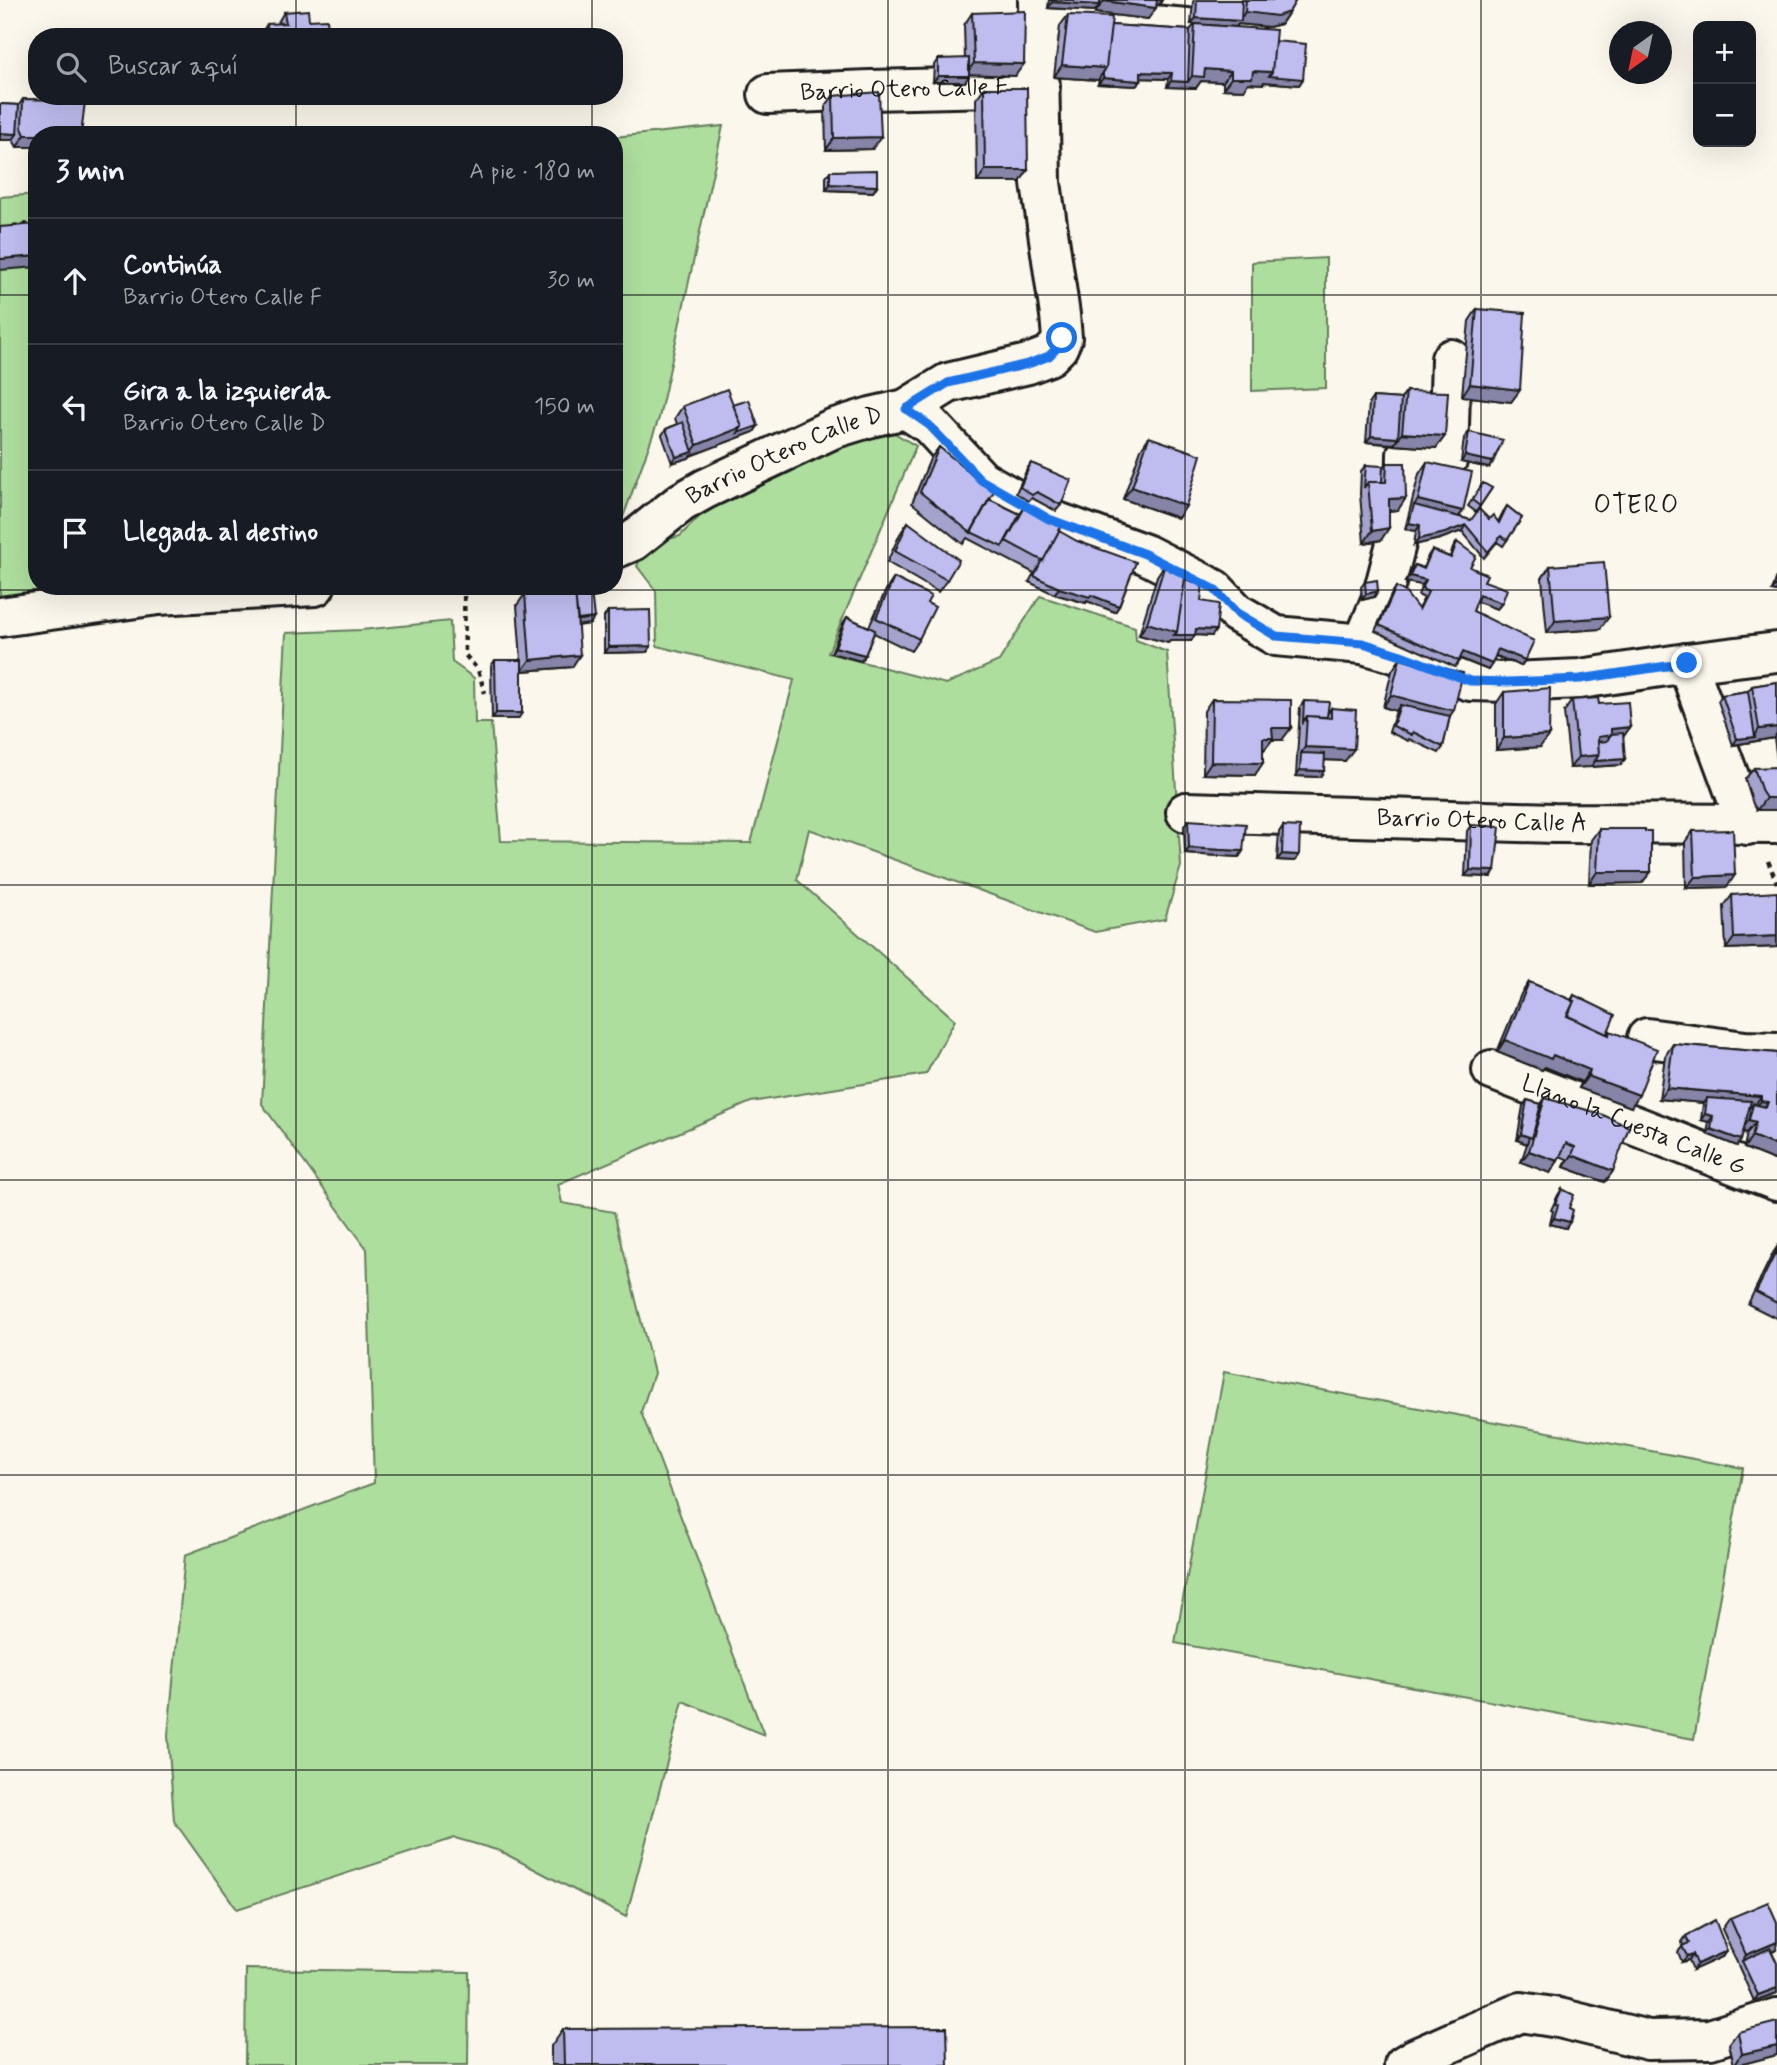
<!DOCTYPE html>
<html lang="es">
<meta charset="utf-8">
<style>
:root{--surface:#171b24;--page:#242831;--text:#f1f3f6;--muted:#9ea1a6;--line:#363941}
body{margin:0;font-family:Mynerve,sans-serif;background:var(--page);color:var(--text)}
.controls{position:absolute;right:21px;top:21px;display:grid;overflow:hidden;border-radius:14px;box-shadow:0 7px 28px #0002}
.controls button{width:63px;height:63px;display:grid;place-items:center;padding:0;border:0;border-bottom:2px solid var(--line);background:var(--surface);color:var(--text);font:35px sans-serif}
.compass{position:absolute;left:1609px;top:21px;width:63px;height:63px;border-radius:50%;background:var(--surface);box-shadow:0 7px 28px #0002;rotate:213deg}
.stop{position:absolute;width:21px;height:21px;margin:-16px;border:5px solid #1a73e8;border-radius:50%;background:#fff}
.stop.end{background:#1a73e8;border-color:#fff;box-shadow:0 2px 7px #0008}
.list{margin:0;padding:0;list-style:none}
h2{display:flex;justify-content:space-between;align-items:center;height:91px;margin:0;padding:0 28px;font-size:30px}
h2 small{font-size:23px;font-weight:400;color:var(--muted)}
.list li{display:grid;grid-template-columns:46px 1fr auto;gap:21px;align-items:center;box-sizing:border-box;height:126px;padding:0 28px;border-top:2px solid var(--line)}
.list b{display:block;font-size:26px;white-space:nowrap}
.list p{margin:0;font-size:23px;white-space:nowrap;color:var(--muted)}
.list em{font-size:23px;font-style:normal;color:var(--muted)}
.icon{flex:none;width:38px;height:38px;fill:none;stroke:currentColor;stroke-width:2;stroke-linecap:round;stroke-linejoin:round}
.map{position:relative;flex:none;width:1777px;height:2065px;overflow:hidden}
.search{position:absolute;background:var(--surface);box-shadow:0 7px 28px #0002;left:28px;top:28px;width:595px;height:77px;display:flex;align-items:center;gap:18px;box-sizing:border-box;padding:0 24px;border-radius:28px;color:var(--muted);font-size:26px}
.panel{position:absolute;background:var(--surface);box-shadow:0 7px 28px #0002;left:28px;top:126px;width:595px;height:469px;border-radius:28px}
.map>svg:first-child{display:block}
.green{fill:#aede9e;stroke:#657d5d;stroke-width:2}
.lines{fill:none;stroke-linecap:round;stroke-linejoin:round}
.minor-casing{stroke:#1c1c1c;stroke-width:44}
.path{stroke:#1c1c1c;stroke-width:4.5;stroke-dasharray:5 5;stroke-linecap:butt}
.minor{stroke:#fbf7ec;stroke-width:38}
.wall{fill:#a4a3ce;stroke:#1c1c1c;stroke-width:2}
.shaded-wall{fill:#8684a7;stroke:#1c1c1c;stroke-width:2}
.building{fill:#bfbdef;stroke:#1c1c1c;stroke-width:2}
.route{stroke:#1a73e8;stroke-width:9}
.grid{fill:none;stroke:#1c1c1c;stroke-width:2;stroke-opacity:0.55}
.labels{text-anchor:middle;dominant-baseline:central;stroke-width:5;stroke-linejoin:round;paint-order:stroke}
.street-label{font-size:24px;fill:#1c1c1c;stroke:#fbf7ec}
.neighbourhood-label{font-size:26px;letter-spacing:2px;fill:#1c1c1c;stroke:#fbf7ec}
</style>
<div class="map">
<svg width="1777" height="2065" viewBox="0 0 1777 2065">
<rect width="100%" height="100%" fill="#fbf7ec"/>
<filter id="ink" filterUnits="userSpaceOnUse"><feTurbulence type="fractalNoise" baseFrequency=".0143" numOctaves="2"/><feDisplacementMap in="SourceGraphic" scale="14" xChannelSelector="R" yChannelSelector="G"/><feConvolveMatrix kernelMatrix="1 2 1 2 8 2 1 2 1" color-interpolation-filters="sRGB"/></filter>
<g filter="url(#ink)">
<path class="green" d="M723,126L659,418L617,534L614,535V137Z
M37,194V586H154L0,604V197Z
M1326,258V388L1252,391V262Z
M881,425L916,446L828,653L946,684L999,661L1040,596L1135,627L1136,640L1167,652L1181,866L1165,919L1095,932L809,829L797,880L955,1020L926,1074L751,1102L558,1184L562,1203L614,1212L654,1373L641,1412L764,1735L683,1701L626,1917L500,1851L455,1838L237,1909L174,1821L168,1735L185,1555L374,1483L367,1249L262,1104L286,633L361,630L450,621L452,662L474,678L475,723H491L501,841L751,843L794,680L657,646L656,591L637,566L646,545L680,536L714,502Z
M1224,1372L1743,1468L1694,1739L1175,1643Z
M246,1969L469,1972L468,2065H245Z"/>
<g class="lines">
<g class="minor-casing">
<g id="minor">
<path d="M1060,17L1244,33"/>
<path id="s1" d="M768,94L870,90L1040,86"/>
<path d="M906,409L929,424L981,480L1049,519L1145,554L1214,589L1237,613L1276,636L1363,644L1401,655L1470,681L1508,682L1580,679L1687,663L1777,652"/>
<path id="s2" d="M614,549L633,541L682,502L705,489L832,429L871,417L906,409L948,383L1028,364L1049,356L1058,347L1062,338L1060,315L1041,183L1038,0"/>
<path d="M0,617L158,595L315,586"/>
<path d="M1363,644L1382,598L1406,505L1407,454L1448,458L1451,359"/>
<path d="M1687,663L1747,825"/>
<path id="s3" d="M1186,812L1554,823L1777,824"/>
<path d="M1647,1038L1745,1051L1777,1052"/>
<path id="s4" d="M1492,1070L1777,1181"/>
<path d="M1404,2065L1414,2059L1521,2012L1559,2018L1648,2040L1710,2039L1777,2018"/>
</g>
</g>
<path class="path" d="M13,226L37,223
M464,586L465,655L478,670L485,693
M1768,861L1777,883"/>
<use href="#minor" class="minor"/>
</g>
<path class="wall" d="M1049,0H1162L1159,5L1156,4L1148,19L1095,13V11L1048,8Z
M1194,0H1296L1289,12L1281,24L1269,27L1238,24L1236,27L1191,24L1193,2Z
M284,12L309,20L329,37H259L267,24H277Z
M972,13L1015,76L969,74L965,82H933L934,65L938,59H965L964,25Z
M1068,15L1111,25L1190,30L1195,24L1275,41L1303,79L1299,85L1264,82L1263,84L1248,83L1244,90L1223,89V82L1201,81L1196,88L1167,87L1168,79L1141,78V81L1136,86L1098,84L1099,79L1098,80L1054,77L1060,26Z
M984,88L1020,182H977L976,99Z
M833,96L872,149L826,150L825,107Z
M23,99L85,101L17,147L13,140H0V104L19,105Z
M830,171L877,186L873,192L826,190V177Z
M1477,309L1520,390L1511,402L1462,396L1469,321Z
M1406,391L1445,436L1436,448L1394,445L1366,442L1369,403L1373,397L1401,399Z
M733,405L758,426L754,432L690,456L689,458L672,463L662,435L666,429L677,424L675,418L683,406Z
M1469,432L1493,462L1489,468L1461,462L1464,438Z
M1149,437L1186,506L1178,518L1123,499L1141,449Z
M939,447L989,499L1020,514L1026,505L1059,531L1119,606L1115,612L1087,601L1086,603L1054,594L1029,582L1034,573L967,538L963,544L912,503L930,459Z
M1427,462L1463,511L1459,517L1471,520L1489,519L1498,522L1503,512L1507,506L1522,518L1503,546L1497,542L1484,558L1462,531L1440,539L1414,545L1416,531L1405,529L1419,474Z
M1031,463L1061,505L1056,511L1032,498L1028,501L1016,493L1027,469Z
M1387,463L1398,510L1389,511L1381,540L1364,543L1360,494L1361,471L1366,465L1383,468Z
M1483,483L1492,488L1476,512L1468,506Z
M908,522L947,580L938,592L887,562L900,534Z
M1457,542L1470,567L1484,581L1502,603L1497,609L1476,601L1473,611L1525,660L1521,666L1495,656L1488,670L1460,659L1455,667L1375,631L1392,593L1396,587L1418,609L1424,598L1418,595L1422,585L1405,582L1411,571L1415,565L1423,568L1428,556L1432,550L1450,557L1453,548Z
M1165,564L1185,579L1201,601L1212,636L1195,635L1191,641H1170L1168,643L1139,635L1157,576Z
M1550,566L1600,629L1547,633L1542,578Z
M1777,576V592L1772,591Z
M894,578L927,603L919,639L911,651L874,633L865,655L861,661L831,653L843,623L847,617L869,627L886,590Z
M1365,582L1378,591L1374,597L1362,600L1361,587Z
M575,593L590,624L578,626L572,667L522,671L518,719H492L491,666L495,660H521L517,605L525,594Z
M608,611L651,646L647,652L604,653V617Z
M1400,659L1450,716L1443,747L1439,753L1409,739L1408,741L1389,732L1396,711L1383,707L1392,671Z
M1777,682V760L1774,738L1733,745L1718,701L1722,695L1748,691L1752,686Z
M1504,692L1540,747L1496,750V704Z
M1212,699L1282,740H1272L1264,750H1263L1255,775L1203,774L1204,711Z
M1572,700L1599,704L1630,727L1623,737L1621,765L1570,768L1564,712Z
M1304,701L1328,713L1331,708L1345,761L1325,760L1320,777L1296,776L1300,707Z
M1754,768L1777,810H1757L1753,804L1745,779Z
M1188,820L1243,851L1239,857L1185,854L1184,826Z
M1471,825L1495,871L1491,877L1465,876L1467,831Z
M1283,826L1295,861L1277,860L1279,832Z
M1599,829L1642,883L1589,884L1591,840Z
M1693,831L1727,887L1686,888L1685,842Z
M1732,895L1777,947L1726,949L1724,906Z
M1529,982L1571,1000L1574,995L1607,1034L1610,1031L1631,1107L1579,1088L1582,1082L1545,1067L1542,1070L1497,1052L1521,994Z
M1673,1044L1777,1053V1156L1774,1160L1744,1148L1747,1133L1743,1132L1741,1140L1737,1146L1707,1134L1709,1122L1701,1120L1703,1103L1659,1099L1665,1056Z
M1545,1098L1613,1171L1605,1182L1564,1167L1567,1159L1560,1156L1550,1173L1521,1162L1527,1144L1517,1140L1523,1106L1527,1100L1541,1104Z
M1562,1189L1569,1208L1566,1228L1550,1224L1553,1211L1551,1210L1558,1195Z
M1777,1247V1317L1776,1318L1748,1304L1773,1253Z
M1730,1918L1776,1950L1772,1952L1777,1993L1754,2001L1722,1929Z
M1686,1936L1722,1957L1693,1970L1689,1960L1682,1962L1678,1952L1683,1946L1682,1942Z
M563,2029L948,2065H551V2046Z
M1738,2032L1777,2055L1739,2065H1734L1729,2044Z"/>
<path class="shaded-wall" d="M1152,0H1162L1159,5L1150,3Z
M1104,1L1156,8L1148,19L1095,13Z
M1052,2L1100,5L1095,11L1048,8Z
M1245,12H1289L1281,24L1269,27L1238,24L1236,27L1191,24L1196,18L1239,21Z
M974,63L1024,64L1015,76L966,74Z
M1062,65L1106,68L1098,80L1054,77Z
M1205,69L1231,71L1223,82L1201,81L1196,88L1167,87L1171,81L1188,82L1192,76Z
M1253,71L1272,72L1303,79L1299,85L1264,82L1263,84L1248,83L1244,90L1223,89L1231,78Z
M1141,72L1172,73L1168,79L1136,78Z
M938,76H969L965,82H933Z
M1103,78L1141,81L1136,86L1098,84Z
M0,133L17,134L13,140H0Z
M25,135H37V147H17Z
M881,137L872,149L826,150L834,138Z
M985,170H1028L1020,182H977Z
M830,184L877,186L873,192L826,190Z
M37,256V267L0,270V259Z
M1470,384L1520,390L1511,402L1462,396Z
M758,426L754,432L690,456L689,458L672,463L676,457L692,452L697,445L742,427Z
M1402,433L1445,436L1436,448L1394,445Z
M1371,436L1398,438L1394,444L1366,442Z
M1465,456L1493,462L1489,468L1461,462Z
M1132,487L1186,506L1178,518L1123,499Z
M1406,498L1398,510L1381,511L1389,499Z
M1418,500L1463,511L1454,523L1414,505Z
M1409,523L1420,525L1416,531L1405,529Z
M1466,525L1462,531L1440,539L1414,545L1419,539Z
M1389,528L1381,540L1364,543L1372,531Z
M1410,576L1426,580L1422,585L1405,582Z
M1777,584V592L1772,591Z
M1059,588L1091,595L1119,606L1115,612L1087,601L1086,603L1054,594Z
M1378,591L1374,597L1362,600L1366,594Z
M1479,595L1502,603L1497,609L1475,601Z
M1609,617L1600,629L1547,633L1555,621Z
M594,618L590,624L574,626L578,620Z
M1147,623L1196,629L1216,630L1212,636L1195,635L1191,641H1170L1168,643L1139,635Z
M651,646L647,652L604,653L608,647Z
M835,647L865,655L861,661L831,653Z
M1498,649L1525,660L1521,666L1494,655Z
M1463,652L1492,664L1488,670L1459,658Z
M580,655L572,667L522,671L530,660Z
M1391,695L1454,710L1446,722L1400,705L1396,711L1383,707Z
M496,713H522L518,719H492Z
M1630,727L1622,739L1602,747L1594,742L1598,737L1611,729Z
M1777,727V733L1774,738L1733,745L1737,739L1754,737L1759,729Z
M1272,728H1291L1282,740H1272L1264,750H1255L1263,738Z
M1549,735L1540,747L1496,750L1504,738Z
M1305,747L1354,749L1345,761L1301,759V753Z
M1599,755L1591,767L1570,768L1578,757Z
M1625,759L1621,765L1591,767L1595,761Z
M1211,762L1263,763L1255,775L1203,774Z
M1300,770L1324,771L1320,777L1296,776Z
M1766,798H1777V810H1757Z
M1189,848L1243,851L1239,857L1185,854Z
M1282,854L1299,855L1295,861L1277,860Z
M1470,870L1495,871L1491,877L1465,876Z
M1597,872H1651L1642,883L1589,884Z
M1735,875L1727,887L1686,888L1695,877Z
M1777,936V947L1726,949L1734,938Z
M1505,1040L1553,1055L1590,1070L1582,1082L1545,1067L1542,1070L1497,1052Z
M1588,1076L1639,1095L1631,1107L1579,1088Z
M1667,1088L1761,1096L1753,1108V1104L1751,1107L1706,1103L1707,1098L1703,1103L1659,1099Z
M1761,1101L1768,1102L1759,1114L1752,1112Z
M1705,1114L1713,1116L1709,1122L1701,1120Z
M1749,1120L1756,1122L1747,1133L1741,1131Z
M1711,1129L1741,1140L1737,1146L1707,1134Z
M1521,1134L1529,1137L1527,1144L1517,1140Z
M1752,1136L1777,1146V1156L1774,1160L1744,1148Z
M1529,1151L1558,1161L1550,1173L1521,1162Z
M1572,1155L1613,1171L1605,1182L1564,1167Z
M1554,1218L1570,1222L1566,1228L1550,1224Z
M1777,1942L1776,1950L1744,1964L1742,1961L1746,1955Z
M1727,1951L1722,1957L1693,1970L1697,1964Z
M1693,1954L1689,1960L1682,1962L1687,1956Z
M1777,1988V1993L1754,2001L1758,1995Z
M1777,2046V2055L1739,2065H1735L1742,2054Z"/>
<path class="building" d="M1052,0H1100V5L1052,2Z
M1104,0H1157L1156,8L1104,1Z
M1197,0H1242L1241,21L1196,18Z
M1246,0H1296L1289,12L1277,16L1245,12Z
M308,10L309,20L327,19L329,37H268L267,24L286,23L284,12Z
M1025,11L1024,64L974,63L972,13Z
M1068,15L1112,17L1106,68L1062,65Z
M1195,24L1276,30L1272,72L1253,71L1252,78H1231V71L1205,69L1204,77L1192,76Z
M1111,25L1190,30L1188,82L1171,81L1172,73L1141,72V81L1103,78V73L1106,68Z
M1275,41L1306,44L1303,79L1269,76L1272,72Z
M969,58V76H938V59Z
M984,88H1027L1028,170H985Z
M879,92L881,137L834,138L833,96Z
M23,99L85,101L81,135H25L22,128Z
M0,104L19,105L17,134L0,133Z
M877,170V186L830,184V171Z
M37,224V256L0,259V227Z
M1477,309L1525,313L1520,390L1470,384Z
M727,389L742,427L697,445L683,406Z
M1406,391L1448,392L1445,436L1402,433Z
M1373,397L1401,399L1398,438L1371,436Z
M749,400L758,426L738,433L742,427L733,405Z
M683,422L693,452L676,457L666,429Z
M1469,432L1503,440L1493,462L1465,456Z
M1149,437L1201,455L1186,506L1132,487Z
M939,447L994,491L971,533L920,492Z
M1427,462L1472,472L1463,511L1418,500Z
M1031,463L1071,480L1061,505L1037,492L1032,495L1020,487Z
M1387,463H1405L1406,498L1389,499V528L1372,531L1368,482H1386Z
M1366,465L1383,466L1382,482H1368L1364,488Z
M1483,483L1492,488L1480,506L1472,500Z
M989,499L1020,514L1002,547L971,532Z
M1026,505L1062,525L1043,561L1006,541Z
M1414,505L1471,520L1479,509L1489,519L1493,515L1499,523L1507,506L1522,518L1507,540L1501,536L1488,552L1466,525L1445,533L1419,539L1420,525L1409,523Z
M908,522L959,560L947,580L895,551Z
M1059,531L1077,541L1136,562L1119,606L1091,595L1090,597L1059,588L1034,576L1042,560L1043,561Z
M1457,542L1476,556L1470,567L1487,575L1484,581L1507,589L1502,603L1479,595L1473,611L1534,641L1525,660L1498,649L1492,664L1463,652L1459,661L1379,625L1396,587L1405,592L1419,610L1428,592L1422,589L1426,580L1410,576L1415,565L1424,569L1432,550L1451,558Z
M1604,562L1609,617L1555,621L1550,566Z
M1165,564L1186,572L1177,632L1147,623Z
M894,578L931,596L927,603L935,607L919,639L876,618Z
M1185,579L1203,584L1201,601L1219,604L1216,630L1196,629L1195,635H1174L1177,632Z
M1377,580L1378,591L1366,594L1365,582Z
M575,589L580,655L530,660L525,594Z
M591,591L594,618L578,620L575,593Z
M650,610L651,646L608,647V611Z
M847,617L875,630L865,655L835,647Z
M1400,659L1463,673L1454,710L1439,708L1391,695Z
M495,660H522V713H496Z
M1777,682V727L1759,729L1752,686Z
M1550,688L1549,735L1504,738V692Z
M1748,691L1755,737L1737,739L1722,695Z
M1598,698L1599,704L1628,702L1630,727L1611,729V735L1598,737L1599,755L1578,757L1572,700Z
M1212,699L1291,700V728H1272L1273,738H1263V763L1211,762Z
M1304,701L1329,702L1327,717L1307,716L1303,722Z
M1400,705L1450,716L1443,747L1413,732L1412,735L1393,726Z
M1331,708L1356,710L1354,749L1305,747L1307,716L1331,718Z
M1623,733L1625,759L1595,761L1599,755L1598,742L1607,741L1611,734Z
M1301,753L1325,754L1324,771L1300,770Z
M1777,767V798H1766L1762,792L1754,768Z
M1188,820L1246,824L1243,851L1189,848Z
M1471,825L1500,827L1495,871L1470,870Z
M1283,826L1300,827L1299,855L1282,854Z
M1599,829H1645V831H1651V872H1597Z
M1733,830L1735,875L1695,877L1693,831Z
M1777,892V936L1734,938L1732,895Z
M1529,982L1574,1001L1567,1016L1609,1035L1610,1031L1657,1049L1639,1095L1588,1076L1590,1070L1553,1055L1551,1059L1505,1040Z
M1574,995L1615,1015L1607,1034L1568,1016L1574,1001H1572Z
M1673,1044L1777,1053V1146L1752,1136L1756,1122L1749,1120L1753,1104L1766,1107L1768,1102L1761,1101V1096L1667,1088Z
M1545,1098L1601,1114L1629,1127L1613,1171L1572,1155L1575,1147L1566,1143L1558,1161L1529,1151Z
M1707,1098L1751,1101L1741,1140L1711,1129L1713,1116L1705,1114Z
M1527,1100L1541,1104L1532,1138L1521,1134Z
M1562,1189L1574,1195L1569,1208L1573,1210L1570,1222L1554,1218L1558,1205L1555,1204Z
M1777,1250V1303L1756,1292Z
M1768,1902L1777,1922V1942L1746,1955L1730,1918Z
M1715,1920L1727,1951L1697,1964L1693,1954L1687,1956L1682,1946L1689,1943L1686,1936Z
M1770,1948L1777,1963V1988L1758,1995L1742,1961Z
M1777,2022V2046L1742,2054L1738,2032Z
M947,2027L948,2065H564L563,2029Z"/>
</g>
<g class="lines" filter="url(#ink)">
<path class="route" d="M1062,338L1058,347L1049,356L1028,364L948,383L906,409L929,425L981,480L1049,519L1145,554L1214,589L1237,613L1276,636L1363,643L1401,655L1470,681L1508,682L1580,679L1687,663"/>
</g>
<path class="grid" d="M296,0V37M592,0V37M888,0V2065M1185,0V2065M1481,0V2065M296,96V135M592,96V135M0,295H37M614,295H1777M296,586V2065M592,586V2065M0,590H1777M0,885H1777M0,1180H1777M0,1475H1777M0,1770H1777"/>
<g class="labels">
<g class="street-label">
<text stroke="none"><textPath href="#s1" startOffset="136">Barrio Otero Calle F</textPath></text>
<text stroke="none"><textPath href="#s2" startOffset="196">Barrio Otero Calle D</textPath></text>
<text stroke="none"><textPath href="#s3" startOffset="296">Barrio Otero Calle A</textPath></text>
<text stroke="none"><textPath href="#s4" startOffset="152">Llano la Cuesta Calle G</textPath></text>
</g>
<g class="neighbourhood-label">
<text x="1637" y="506">OTERO</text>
</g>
</g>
</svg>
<div class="controls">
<button>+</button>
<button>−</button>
</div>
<svg class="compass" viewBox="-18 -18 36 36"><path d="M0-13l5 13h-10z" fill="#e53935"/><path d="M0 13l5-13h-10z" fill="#9ea1a6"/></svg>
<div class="stop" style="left:1062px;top:338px"></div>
<div class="stop end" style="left:1687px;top:663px"></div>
<div class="search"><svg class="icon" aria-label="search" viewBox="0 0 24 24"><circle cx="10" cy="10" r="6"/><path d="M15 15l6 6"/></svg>Buscar aquí</div>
<section class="panel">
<h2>3 min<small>A pie · 180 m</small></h2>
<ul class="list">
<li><svg class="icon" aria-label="ahead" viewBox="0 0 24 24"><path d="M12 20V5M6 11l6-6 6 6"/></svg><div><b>Continúa</b><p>Barrio Otero Calle F</p></div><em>30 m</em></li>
<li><svg class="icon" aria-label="left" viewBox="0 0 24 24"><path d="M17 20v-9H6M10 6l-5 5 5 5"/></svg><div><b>Gira a la izquierda</b><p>Barrio Otero Calle D</p></div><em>150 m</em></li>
<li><svg class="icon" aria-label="arrive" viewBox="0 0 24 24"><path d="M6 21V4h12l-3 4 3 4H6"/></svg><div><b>Llegada al destino</b></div></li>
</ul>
</section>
</div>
